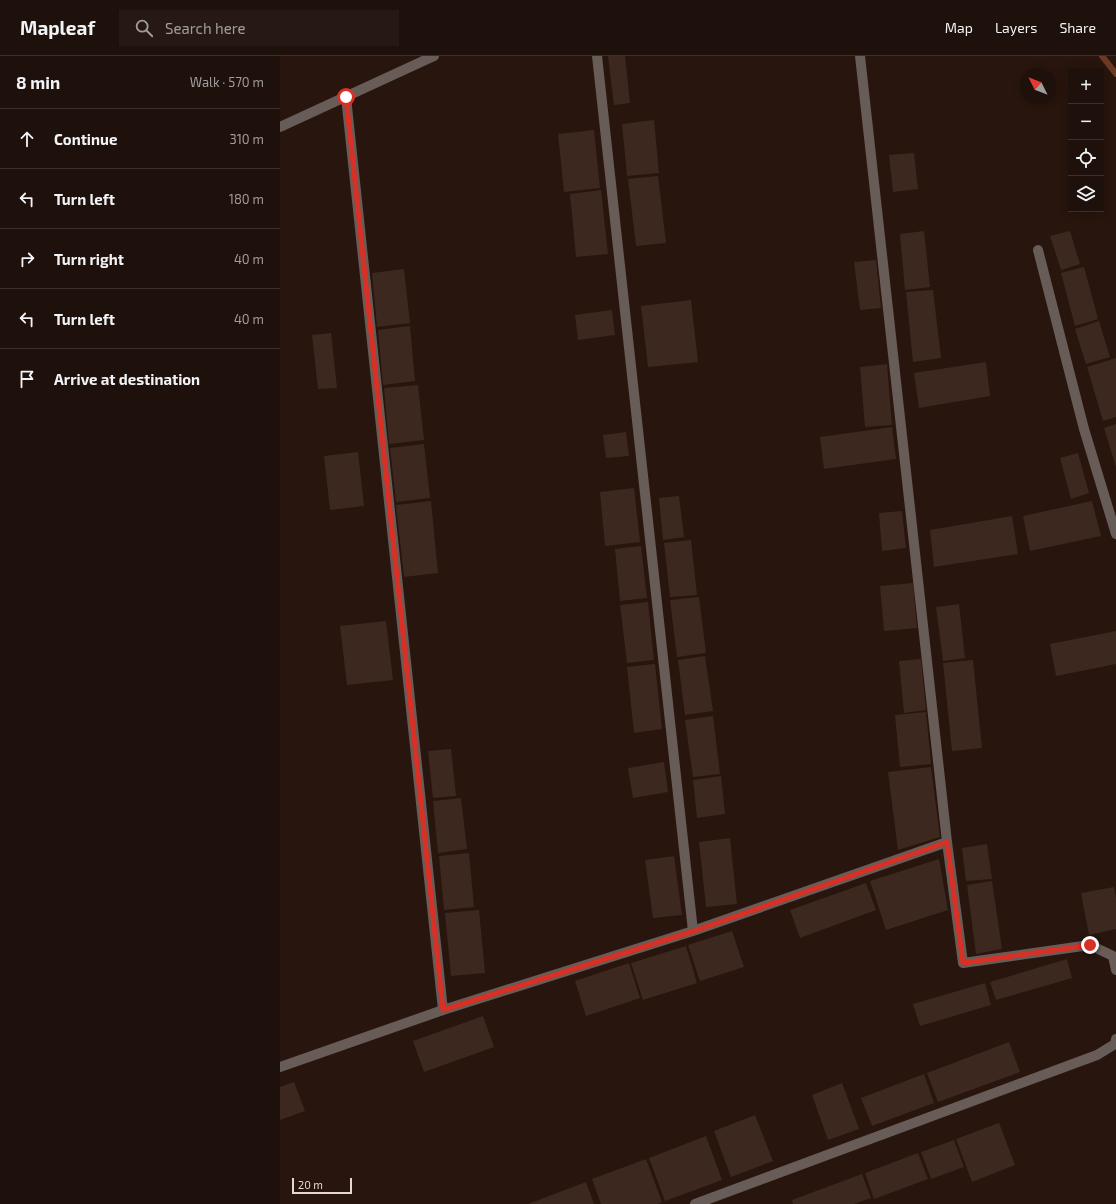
<!DOCTYPE html>
<meta charset="utf-8">
<style>
:root{--surface:#1e100a;--page:#261913;--text:#f1f3f6;--muted:#a19d9c;--line:#3c302b}
body{margin:0;font-family:"Exo 2",sans-serif;background:var(--page);color:var(--text)}
.controls{position:absolute;right:12px;top:12px;display:grid;overflow:hidden;border-radius:0px;box-shadow:0 2px 10px #0003}
.controls button{width:36px;height:36px;display:grid;place-items:center;padding:0;border:0;border-bottom:1px solid var(--line);background:var(--surface);color:var(--text);font:20px sans-serif}
.compass{position:absolute;left:740px;top:12px;width:36px;height:36px;border-radius:50%;background:var(--surface);box-shadow:0 2px 10px #0003;rotate:312deg}
.scale{position:absolute;left:12px;bottom:10px;width:60px;box-sizing:border-box;padding-left:4px;border:2px solid #e4d7d1;border-top:0;font-size:11px;line-height:14px;white-space:nowrap;color:#e4d7d1;-webkit-text-stroke:3px #28150d;paint-order:stroke}
.stop{position:absolute;width:12px;height:12px;margin:-9px;border:3px solid #d93025;border-radius:50%;background:#fff}
.stop.end{background:#d93025;border-color:#fff;box-shadow:0 1px 4px #0008}
.list{margin:0;padding:0;list-style:none}
h2{display:flex;justify-content:space-between;align-items:center;height:52px;margin:0;padding:0 16px;font-size:17px}
h2 small{font-size:13px;font-weight:400;color:var(--muted)}
.list li{display:grid;grid-template-columns:26px 1fr auto;gap:12px;align-items:center;box-sizing:border-box;height:60px;padding:0 16px;border-top:1px solid var(--line)}
.list b{display:block;font-size:15px;white-space:nowrap}
.list em{font-size:13px;font-style:normal;color:var(--muted)}
.icon{flex:none;width:22px;height:22px;fill:none;stroke:currentColor;stroke-width:2;stroke-linecap:round;stroke-linejoin:round}
.map{position:relative;flex:none;width:836px;height:1148px;overflow:hidden}
header{display:flex;align-items:center;gap:24px;box-sizing:border-box;height:56px;padding:0 20px;background:var(--surface);border-bottom:1px solid var(--line)}
header strong{font-size:19px}
nav{display:flex;gap:22px;margin-inline-start:auto;font-size:14px}
.search{width:280px;height:36px;background:var(--page);display:flex;align-items:center;gap:10px;box-sizing:border-box;padding:0 14px;border-radius:0px;color:var(--muted);font-size:15px}
main{display:flex}
aside{flex:1;background:var(--surface)}
.map>svg:first-child{display:block}
.lines{fill:none;stroke-linecap:round;stroke-linejoin:round}
.stream{stroke:#6b3a24;stroke-width:6}
.building{fill:#3c281f}
.minor{stroke:#675c57;stroke-width:10}
.route{stroke:#d93025;stroke-width:5}
</style>
<header>
<strong>Mapleaf</strong>
<div class="search"><svg class="icon" aria-label="search" viewBox="0 0 24 24"><circle cx="10" cy="10" r="6"/><path d="M15 15l6 6"/></svg>Search here</div>
<nav><a>Map</a><a>Layers</a><a>Share</a></nav>
</header>
<main>
<aside>
<h2>8 min<small>Walk · 570 m</small></h2>
<ul class="list">
<li><svg class="icon" aria-label="ahead" viewBox="0 0 24 24"><path d="M12 20V5M6 11l6-6 6 6"/></svg><div><b>Continue</b></div><em>310 m</em></li>
<li><svg class="icon" aria-label="left" viewBox="0 0 24 24"><path d="M17 20v-9H6M10 6l-5 5 5 5"/></svg><div><b>Turn left</b></div><em>180 m</em></li>
<li><svg class="icon" aria-label="right" viewBox="0 0 24 24"><path d="M7 20v-9h11M14 6l5 5-5 5"/></svg><div><b>Turn right</b></div><em>40 m</em></li>
<li><svg class="icon" aria-label="left" viewBox="0 0 24 24"><path d="M17 20v-9H6M10 6l-5 5 5 5"/></svg><div><b>Turn left</b></div><em>40 m</em></li>
<li><svg class="icon" aria-label="arrive" viewBox="0 0 24 24"><path d="M6 21V4h12l-3 4 3 4H6"/></svg><div><b>Arrive at destination</b></div></li>
</ul>
</aside>
<div class="map">
<svg width="836" height="1148" viewBox="0 0 836 1148">
<rect width="100%" height="100%" fill="#28150d"/>
<g class="lines">
<path class="stream" d="M822,0L836,18"/>
</g>
<path class="building" d="M328,0H345L350,47L334,49Z
M374,64L379,117L347,120L342,68Z
M314,74L320,132L284,136L278,78Z
M634,97L638,133L613,136L609,99Z
M378,120L386,187L356,190L348,123Z
M321,134L328,198L296,201L290,138Z
M644,175L650,231L625,234L620,178Z
M790,175L800,208L781,214L770,180Z
M596,204L601,252L580,254L574,206Z
M804,211L818,263L795,270L781,217Z
M124,213L130,267L97,271L92,217Z
M653,234L661,302L633,306L626,236Z
M411,244L418,306L368,311L361,250Z
M332,254L335,279L298,284L295,259Z
M819,265L830,301L806,308L795,273Z
M130,270L135,325L103,329L98,274Z
M51,277L57,332L38,333L32,279Z
M836,302V361L823,365L807,311Z
M706,306L710,340L639,352L634,317Z
M607,308L612,369L585,371L580,311Z
M138,329L144,384L109,388L104,332Z
M836,368V411L824,372Z
M612,371L616,403L544,413L540,381Z
M346,376L349,400L326,402L323,379Z
M144,388L150,442L116,446L110,392Z
M78,396L84,450L50,454L44,400Z
M798,397L809,437L791,443L780,402Z
M354,432L360,486L325,490L320,436Z
M399,440L404,481L383,484L379,442Z
M151,445L158,517L124,521L116,449Z
M812,445L821,480L750,495L743,460Z
M622,455L626,492L602,495L599,457Z
M732,460L738,498L654,511L650,474Z
M411,484L417,539L390,541L384,487Z
M361,490L367,542L340,545L335,493Z
M633,527L637,572L604,575L600,530Z
M419,541L426,597L397,601L390,544Z
M368,546L374,604L347,607L340,549Z
M679,548L685,602L663,605L656,551Z
M106,565L113,624L67,629L60,570Z
M836,575V608L776,620L770,588Z
M425,600L433,655L405,659L398,604Z
M641,603L646,654L624,657L619,605Z
M693,604L702,692L672,695L663,607Z
M375,608L382,673L354,677L347,611Z
M646,656L651,708L620,711L615,659Z
M433,660L440,718L413,721L405,664Z
M171,693L176,740L153,742L148,695Z
M384,706L388,736L353,742L348,712Z
M651,711L660,781L618,794L608,716Z
M441,720L445,758L417,762L413,724Z
M181,742L187,793L158,797L153,745Z
M450,782L457,848L426,851L419,786Z
M707,788L712,823L686,825L682,792Z
M189,797L194,851L164,854L159,800Z
M394,800L402,859L373,862L365,804Z
M659,803L668,854L606,874L590,825Z
M712,825L722,893L696,898L687,829Z
M586,827L596,854L520,882L510,854Z
M834,831L836,842V873L809,879L801,837Z
M199,854L205,917L171,920L165,857Z
M452,875L464,911L420,925L408,889Z
M406,890L417,927L363,944L351,907Z
M787,903L792,922L716,944L710,926Z
M349,907L360,942L306,960L295,925Z
M705,927L711,949L640,970L633,948Z
M203,960L214,991L144,1016L133,985Z
M729,986L740,1016L658,1046L647,1017Z
M644,1018L654,1047L592,1070L581,1042Z
M14,1026L25,1055L0,1064V1031Z
M562,1027L579,1073L548,1084L532,1039Z
M475,1059L493,1105L451,1121L434,1075Z
M719,1067L735,1109L692,1126L676,1083Z
M426,1080L442,1124L385,1145L369,1102Z
M674,1084L684,1111L651,1123L641,1096Z
M638,1097L648,1123L594,1143L585,1117Z
M366,1103L382,1146L378,1148H321L312,1123Z
M582,1118L591,1142L574,1148H513L512,1144Z
M306,1126L314,1148H248Z"/>
<g class="lines">
<path class="minor" d="M317,0L413,875
M580,0L667,786L683,907L810,889L833,900L836,914
M66,41L163,954
M0,71L154,0
M758,194L804,373L836,478
M0,1011L163,954L413,875L667,786
M415,1148L817,999L835,988L836,983"/>
</g>
<g class="lines">
<path class="route" d="M66,41L163,954L414,875L667,786L683,907L810,889"/>
</g>
</svg>
<div class="controls">
<button>+</button>
<button>−</button>
<button><svg class="icon" aria-label="locate" viewBox="0 0 24 24"><circle cx="12" cy="12" r="6"/><path d="M12 2v4M12 18v4M2 12h4M18 12h4"/></svg></button>
<button><svg class="icon" aria-label="layers" viewBox="0 0 24 24"><path d="M12 4l9 5-9 5-9-5zM3 14l9 5 9-5"/></svg></button>
</div>
<svg class="compass" viewBox="-18 -18 36 36"><path d="M0-13l5 13h-10z" fill="#e53935"/><path d="M0 13l5-13h-10z" fill="#a19d9c"/></svg>
<div class="scale">20 m</div>
<div class="stop" style="left:66px;top:41px"></div>
<div class="stop end" style="left:810px;top:889px"></div>
</div>
</main>
